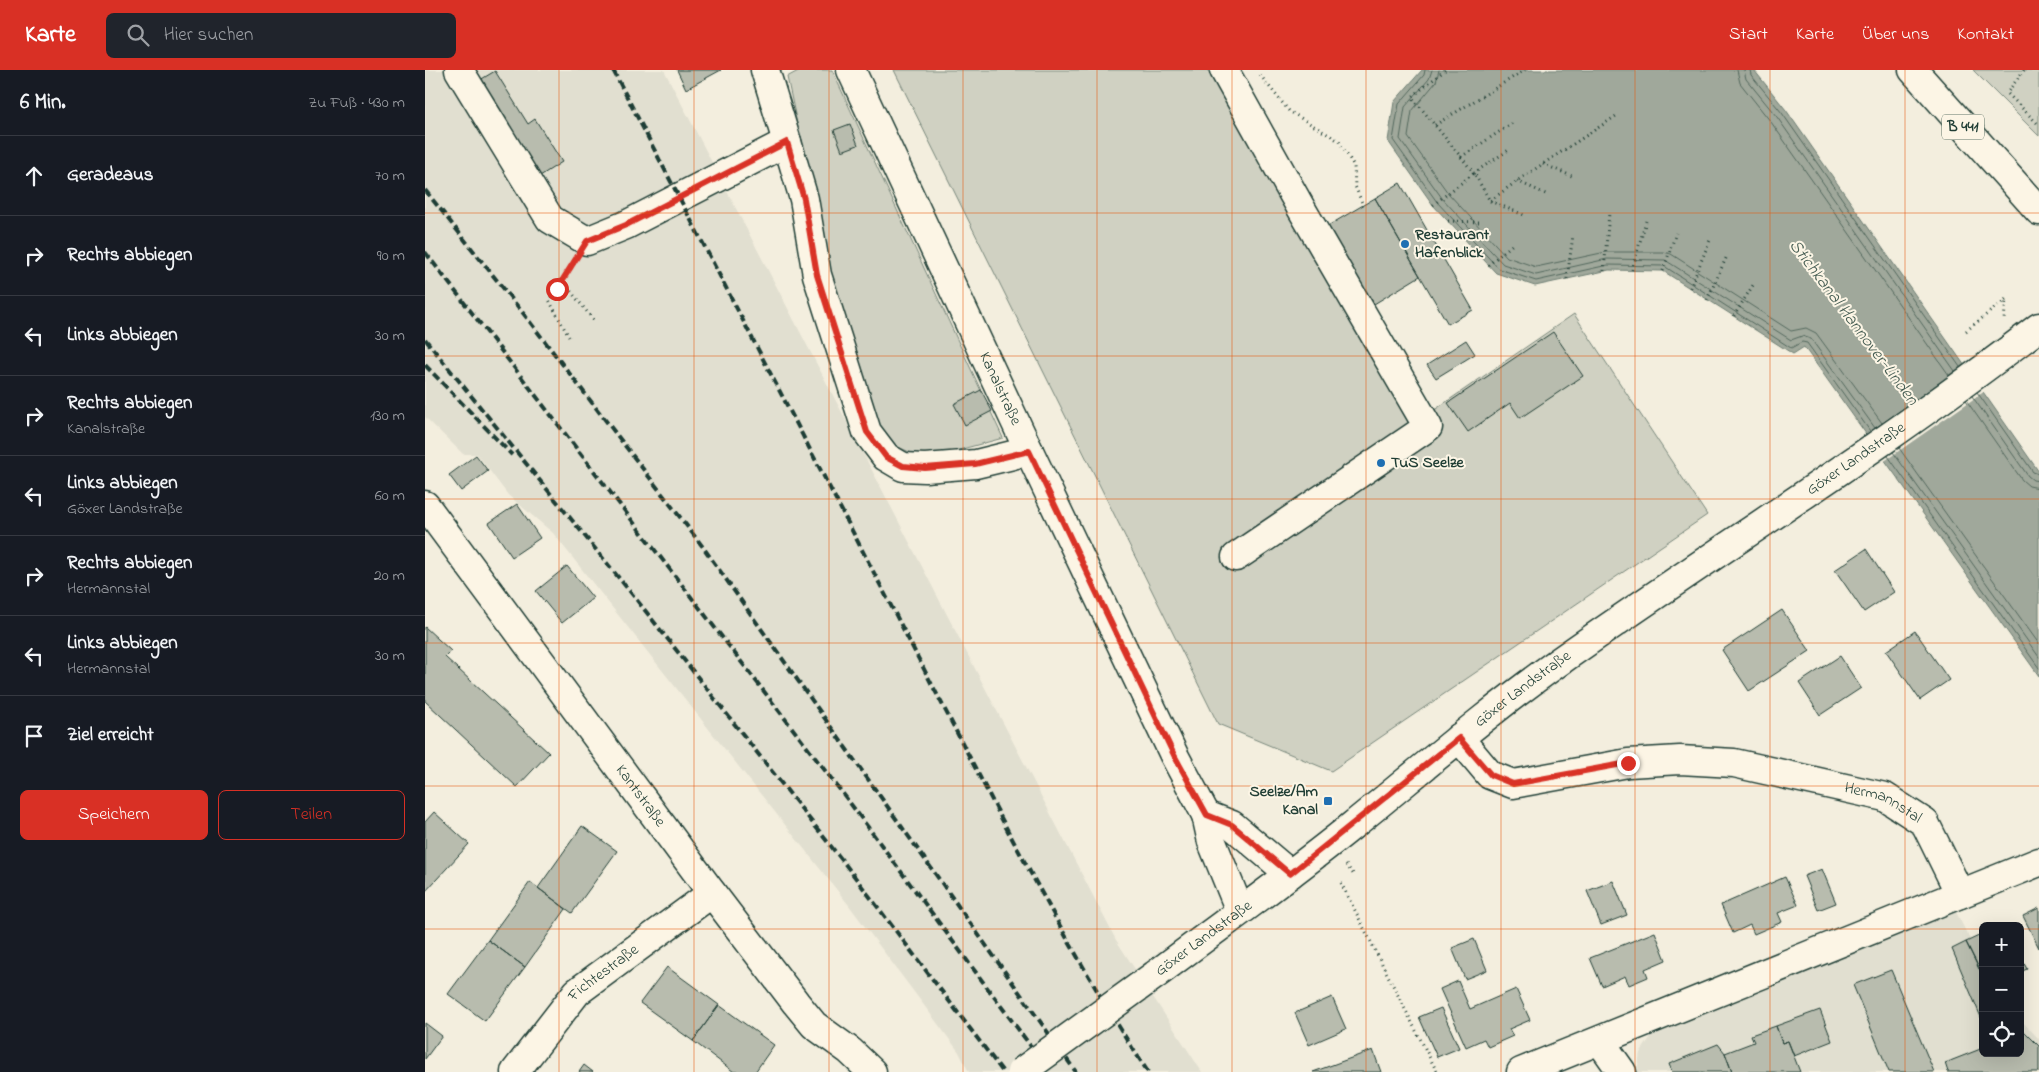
<!DOCTYPE html>
<html lang="de">
<meta charset="utf-8">
<style>
:root{--surface:#171b24;--page:#20242c;--text:#f1f3f6;--muted:#9ea1a6;--line:#363941;--accent:#d93025}
body{margin:0;font-family:"Indie Flower",sans-serif;background:var(--page);color:var(--text)}
.controls{position:absolute;right:15px;bottom:15px;display:grid;overflow:hidden;border-radius:8px;box-shadow:0 5px 20px #0002}
.controls button{width:45px;height:45px;display:grid;place-items:center;padding:0;border:0;border-bottom:1px solid var(--line);background:var(--surface);color:var(--text);font:25px sans-serif}
.stop{position:absolute;width:15px;height:15px;margin:-11px;border:4px solid #d93025;border-radius:50%;background:#fff}
.stop.end{background:#d93025;border-color:#fff;box-shadow:0 1px 5px #0008}
.list{margin:0;padding:0;list-style:none}
h2{display:flex;justify-content:space-between;align-items:center;height:65px;margin:0;padding:0 20px;font-size:21px}
h2 small{font-size:16px;font-weight:400;color:var(--muted)}
.list li{display:grid;grid-template-columns:32px 1fr auto;gap:15px;align-items:center;box-sizing:border-box;height:80px;padding:0 20px;border-top:1px solid var(--line)}
.list b{display:block;font-size:19px;white-space:nowrap}
.list p{margin:0;font-size:16px;white-space:nowrap;color:var(--muted)}
.list em{font-size:16px;font-style:normal;color:var(--muted)}
.actions{display:flex;gap:10px;padding:15px 20px}
.actions a{flex:1;padding:11px 0;border:1px solid var(--accent);border-radius:8px;text-align:center;font-size:18px;color:var(--accent)}
.actions .main{background:var(--accent);color:#fff}
.icon{flex:none;width:28px;height:28px;fill:none;stroke:currentColor;stroke-width:2;stroke-linecap:round;stroke-linejoin:round}
.map{position:relative;flex:none;width:1614px;height:1002px;overflow:hidden}
header{display:flex;align-items:center;gap:30px;box-sizing:border-box;height:70px;padding:0 25px;background:var(--accent);color:#fff}
header strong{font-size:24px}
nav{display:flex;gap:28px;margin-inline-start:auto;font-size:18px}
.search{width:350px;height:45px;background:var(--page);display:flex;align-items:center;gap:12px;box-sizing:border-box;padding:0 18px;border-radius:8px;color:var(--muted);font-size:19px}
main{display:flex}
aside{flex:1;background:var(--surface)}
.map>svg:first-child{display:block}
.built{fill:#e1dfd0}
.green{fill:#d0d1c2;stroke:#78877b}
.water{fill:#a0a89b;stroke:#6c7d72}
.pier{fill:#f3eede}
.lines{fill:none;stroke-linecap:round;stroke-linejoin:round}
.shore{stroke:#53685d;stroke-width:1}
.building{fill:#b8bcae;stroke:#1f3d34}
.minor-casing{stroke:#1f3d34;stroke-width:31}
.major-casing{stroke:#1f3d34;stroke-width:31}
.path{stroke:#1f3d34;stroke-width:3;stroke-dasharray:1 4;stroke-linecap:butt}
.minor{stroke:#fcf5e5;stroke-width:28}
.major{stroke:#fcf5e5;stroke-width:28}
.rail{stroke:#1f3d34;stroke-width:4;stroke-dasharray:8 4;stroke-linecap:butt}
.major-bridge-casing{stroke:#1f3d34;stroke-width:31;stroke-linecap:butt}
.major-bridge{stroke:#fcf5e5;stroke-width:28}
.route{stroke:#d93025;stroke-width:6}
.grid{fill:none;stroke:#e8590c;stroke-width:1;stroke-opacity:0.55}
.poi-dot{fill:#1f6fb2;stroke:#fcf5e5;stroke-width:2}
.labels{text-anchor:middle;dominant-baseline:central;stroke-width:4;stroke-linejoin:round;paint-order:stroke}
.shield{fill:#fcf5e5;stroke:#617469;stroke-width:1}
.shield-label{font-size:15px;font-weight:bold;fill:#1f3d34}
.poi-label{font-size:16px;font-weight:bold;fill:#1f3d34;stroke:#fcf5e5;text-anchor:start}
.street-label{font-size:16px;fill:#1f3d34;stroke:#fcf5e5}
.water-label{font-size:18px;font-style:italic;fill:#465d53;stroke:#fcf5e5}
</style>
<header>
<strong>Karte</strong>
<div class="search"><svg class="icon" aria-label="search" viewBox="0 0 24 24"><circle cx="10" cy="10" r="6"/><path d="M15 15l6 6"/></svg>Hier suchen</div>
<nav><a>Start</a><a>Karte</a><a>Über uns</a><a>Kontakt</a></nav>
</header>
<main>
<aside>
<h2>6 Min.<small>Zu Fuß · 430 m</small></h2>
<ul class="list">
<li><svg class="icon" aria-label="ahead" viewBox="0 0 24 24"><path d="M12 20V5M6 11l6-6 6 6"/></svg><div><b>Geradeaus</b></div><em>70 m</em></li>
<li><svg class="icon" aria-label="right" viewBox="0 0 24 24"><path d="M7 20v-9h11M14 6l5 5-5 5"/></svg><div><b>Rechts abbiegen</b></div><em>90 m</em></li>
<li><svg class="icon" aria-label="left" viewBox="0 0 24 24"><path d="M17 20v-9H6M10 6l-5 5 5 5"/></svg><div><b>Links abbiegen</b></div><em>30 m</em></li>
<li><svg class="icon" aria-label="right" viewBox="0 0 24 24"><path d="M7 20v-9h11M14 6l5 5-5 5"/></svg><div><b>Rechts abbiegen</b><p>Kanalstraße</p></div><em>130 m</em></li>
<li><svg class="icon" aria-label="left" viewBox="0 0 24 24"><path d="M17 20v-9H6M10 6l-5 5 5 5"/></svg><div><b>Links abbiegen</b><p>Göxer Landstraße</p></div><em>60 m</em></li>
<li><svg class="icon" aria-label="right" viewBox="0 0 24 24"><path d="M7 20v-9h11M14 6l5 5-5 5"/></svg><div><b>Rechts abbiegen</b><p>Hermannstal</p></div><em>20 m</em></li>
<li><svg class="icon" aria-label="left" viewBox="0 0 24 24"><path d="M17 20v-9H6M10 6l-5 5 5 5"/></svg><div><b>Links abbiegen</b><p>Hermannstal</p></div><em>30 m</em></li>
<li><svg class="icon" aria-label="arrive" viewBox="0 0 24 24"><path d="M6 21V4h12l-3 4 3 4H6"/></svg><div><b>Ziel erreicht</b></div></li>
</ul>
<div class="actions"><a class="main">Speichern</a><a>Teilen</a></div>
</aside>
<div class="map">
<svg width="1614" height="1002" viewBox="0 0 1614 1002">
<rect width="100%" height="100%" fill="#f3eede"/>
<filter id="ink" filterUnits="userSpaceOnUse"><feTurbulence type="fractalNoise" baseFrequency=".02" numOctaves="2"/><feDisplacementMap in="SourceGraphic" scale="10" xChannelSelector="R" yChannelSelector="G"/><feConvolveMatrix kernelMatrix="1 2 1 2 8 2 1 2 1" color-interpolation-filters="sRGB"/></filter>
<g filter="url(#ink)">
<path class="built" d="M0,0H239L691,870L777,1002H544L534,982L423,834L128,463L83,425L52,384H38L0,347Z
M1530,840L1558,895V983H1595V949L1614,969V1002H1212L1215,983L1227,965Z"/>
<path class="green" d="M375,0H407L578,368L500,389L460,371L414,235L387,124L362,7Z
M469,0H812L1008,341L1149,244L1282,445L906,701L793,654Z
M1548,0H1614V66Z"/>
<path class="water" d="M997,0H1329L1361,40L1614,402V606L1379,277L1368,284L1238,201L1184,200L1110,216L1071,203L1008,135L963,71L969,32Z"/>
<path class="pier" d="M1541,293L1560,321L1458,392L1439,365Z"/>
<g class="lines">
<path class="shore" d="M1000,0L999,5L974,34L968,70L1012,132L1074,199L1111,211L1183,195L1239,196L1366,278L1377,272L1382,273L1445,361
M1007,0L1004,9L980,37L975,69L1017,128L1078,194L1111,205L1182,189L1240,190L1366,270L1377,266L1386,269L1450,358
M1014,0L1011,12L987,41L983,67L1023,123L1082,187L1111,197L1181,182H1238L1246,184L1366,261L1381,258L1391,263L1457,353
M1312,0L1315,13L1346,52L1524,305
M1319,0L1321,9L1352,47L1530,301
M1325,0L1326,5L1357,43L1535,297
M1552,322L1608,402L1614,404
M1547,326L1603,406L1608,410L1614,411
M1541,330L1597,410L1604,416L1614,418
M1474,378L1614,574
M1468,382L1614,587
M1463,386L1614,598"/>
</g>
<path class="building" d="M252,0H296L261,19Z
M70,1L103,54L110,49L137,92L115,106L55,10Z
M425,54L433,75L417,81L409,60Z
M975,113L1048,240L1023,254L950,128Z
M950,128L995,206L949,234L901,157Z
M1128,262L1158,306L1095,348L1085,333L1043,362L1023,333Z
M1041,270L1050,284L1011,308L1002,295Z
M556,320L567,341L540,355L529,334Z
M51,385L63,401L36,421L24,405Z
M92,434L115,468L87,487L64,453Z
M1441,479L1469,522L1439,542L1410,500Z
M142,496L168,528L137,553L111,521Z
M1357,540L1385,581L1324,621L1297,580Z
M0,557L26,581L20,587L124,683L92,717L0,631Z
M1490,561L1524,610L1495,630L1461,581Z
M1415,586L1436,618L1395,645L1374,613Z
M9,742L44,774L0,822V752Z
M157,756L192,781L147,843L113,818Z
M1397,799L1411,833L1393,840L1379,806Z
M1360,807L1373,835L1353,843L1357,852L1329,864L1325,855L1308,863L1296,835Z
M1188,811L1202,845L1176,855L1162,821Z
M105,812L141,839L100,897L63,870Z
M1614,838V878L1598,846Z
M1230,862L1241,890L1220,899L1223,907L1204,915L1200,906L1177,916L1165,888Z
M1558,864V897L1554,899L1541,872Z
M1049,869L1062,900L1040,909L1027,878Z
M63,870L100,897L60,951L23,924Z
M1541,872L1558,906V952L1527,879Z
M1595,886L1602,899L1595,902Z
M242,897L294,935L268,971L215,933Z
M1466,900L1509,1002H1464L1428,915Z
M1033,911L1045,939L1091,919L1105,950L1084,959L1088,966L1063,977L1059,969L1041,977L1015,919Z
M907,927L921,959L884,975L870,943Z
M294,935L349,975L330,1002H309L268,971Z
M1016,938L1034,978L1012,987L994,947Z
M1395,940L1407,971L1369,986L1363,971L1357,973L1351,956Z
M0,953L17,966L0,989Z
M1351,956L1357,973L1363,971L1375,1002H1307L1300,983L1329,972L1326,965Z
M1595,957L1614,976V1002H1523L1520,993L1558,978V983H1595Z
M1293,974L1300,983L1307,1002H1247L1244,994Z
M948,980L956,1002H888Z
M159,995L168,1002H154Z"/>
<g class="lines">
<g class="minor-casing">
<g id="minor">
<path d="M34,0L125,149L162,171L201,155L362,72L379,129L392,205L442,362L461,387L478,397L500,398L551,394L604,381"/>
<path d="M340,0L362,72"/>
<path id="s1" d="M426,0L604,381L749,685L781,745L787,772L815,841"/>
<path d="M799,0L876,138L1003,357L811,487"/>
<path id="s2" d="M0,435L287,823L371,933L389,955L425,981L447,1002"/>
<path id="s3" d="M1034,668L1065,705L1088,714L1203,693L1255,690L1309,693L1460,727L1500,753L1535,824L1096,1002"/>
<path d="M781,745L807,755L865,804"/>
<path d="M1535,824L1614,792"/>
<path d="M1175,971L1197,1002"/>
<path id="s4" d="M90,1002L152,922L287,823"/>
</g>
</g>
<g class="major-casing">
<g id="major">
<path d="M1488,0L1614,141"/>
<path id="s5" d="M730,905C796,855 864,807 928,755C996,700 1063,642 1135,591C1294,479 1460,376 1614,257"/>
</g>
</g>
<path class="path" d="M1020,0L987,27L1049,103L1085,79
M1599,0L1582,23L1614,55
M835,5L864,41L914,71L929,96L930,116L938,135
M1010,55L1100,0
M1036,87L1089,52
M1118,94L1149,107
M1092,111L1123,125
M1065,131L1099,145
M1008,135L1049,103L1065,131L1092,111L1194,44
M1023,151L1056,152
M149,193L137,210L170,252
M1063,195L1088,174
M1207,200L1221,151
M1179,201L1184,143
M1238,201L1251,163
M1142,209L1148,165
M137,210L124,230L144,267
M1265,218L1285,170
M1282,230L1302,186
M1309,246L1330,212
M1541,261L1581,229L1579,250
M921,795L929,805
M916,813L1012,1002"/>
<use href="#minor" class="minor"/>
<use href="#major" class="major"/>
<path class="rail" d="M188,0L584,763C628,844 672,925 723,1002
M0,120L98,243L278,477L651,1002
M0,182L422,729L625,1002
M0,269L211,529L420,794L578,1002
M0,295L87,385"/>
<g class="major-bridge-casing">
<path id="major-bridge" d="M596,1002L730,905"/>
</g>
<use href="#major-bridge" class="major-bridge"/>
</g>
</g>
<g class="lines" filter="url(#ink)">
<path class="route" d="M132,219L162,171L201,155L362,72L379,129L392,205L442,362L461,387L478,396L500,398L550,394L604,381L749,685L782,745L807,755L865,804L1034,668L1066,705L1088,714L1203,693"/>
</g>
<path class="grid" d="M134,0V1002M269,0V1002M404,0V1002M538,0V1002M672,0V1002M807,0V1002M941,0V1002M1076,0V1002M1210,0V1002M1345,0V1002M1480,0V1002M0,143H1614M0,286H1614M0,429H1614M0,573H1614M0,716H1614M0,859H1558M1595,859H1614"/>
<g class="poi-dot">
<circle cx="980" cy="174" r="5"/>
<circle cx="956" cy="393" r="5"/>
<rect x="898" y="726" width="10" height="10" rx="2.5"/>
</g>
<g class="labels">
<rect class="shield" x="1517" y="44.5" width="42" height="25" rx="4"/>
<g class="shield-label">
<text x="1538" y="57">B 441</text>
</g>
<g class="poi-label">
<text x="990" y="165">Restaurant<tspan x="990" dy="18">Hafenblick</tspan></text>
<text x="966" y="393">TuS Seelze</text>
<text x="893" y="722" text-anchor="end">Seelze/Am<tspan x="893" dy="18">Kanal</tspan></text>
</g>
<g class="street-label">
<text stroke="none"><textPath href="#s1" startOffset="352">Kanalstraße</textPath></text>
<text stroke="none"><textPath href="#s5" startOffset="871">Göxer Landstraße</textPath></text>
<text stroke="none"><textPath href="#s5" startOffset="466">Göxer Landstraße</textPath></text>
<text stroke="none"><textPath href="#s2" startOffset="362">Kantstraße</textPath></text>
<text stroke="none"><textPath href="#s3" startOffset="451">Hermannstal</textPath></text>
<text stroke="none"><textPath href="#s5" startOffset="61">Göxer Landstraße</textPath></text>
<text stroke="none"><textPath href="#s4" startOffset="134">Fichtestraße</textPath></text>
</g>
<g class="water-label">
<text transform="translate(1428 253) rotate(53)">Stichkanal Hannover-Linden</text>
</g>
</g>
</svg>
<div class="controls">
<button>+</button>
<button>−</button>
<button><svg class="icon" aria-label="locate" viewBox="0 0 24 24"><circle cx="12" cy="12" r="6"/><path d="M12 2v4M12 18v4M2 12h4M18 12h4"/></svg></button>
</div>
<div class="stop" style="left:132px;top:219px"></div>
<div class="stop end" style="left:1203px;top:693px"></div>
</div>
</main>
